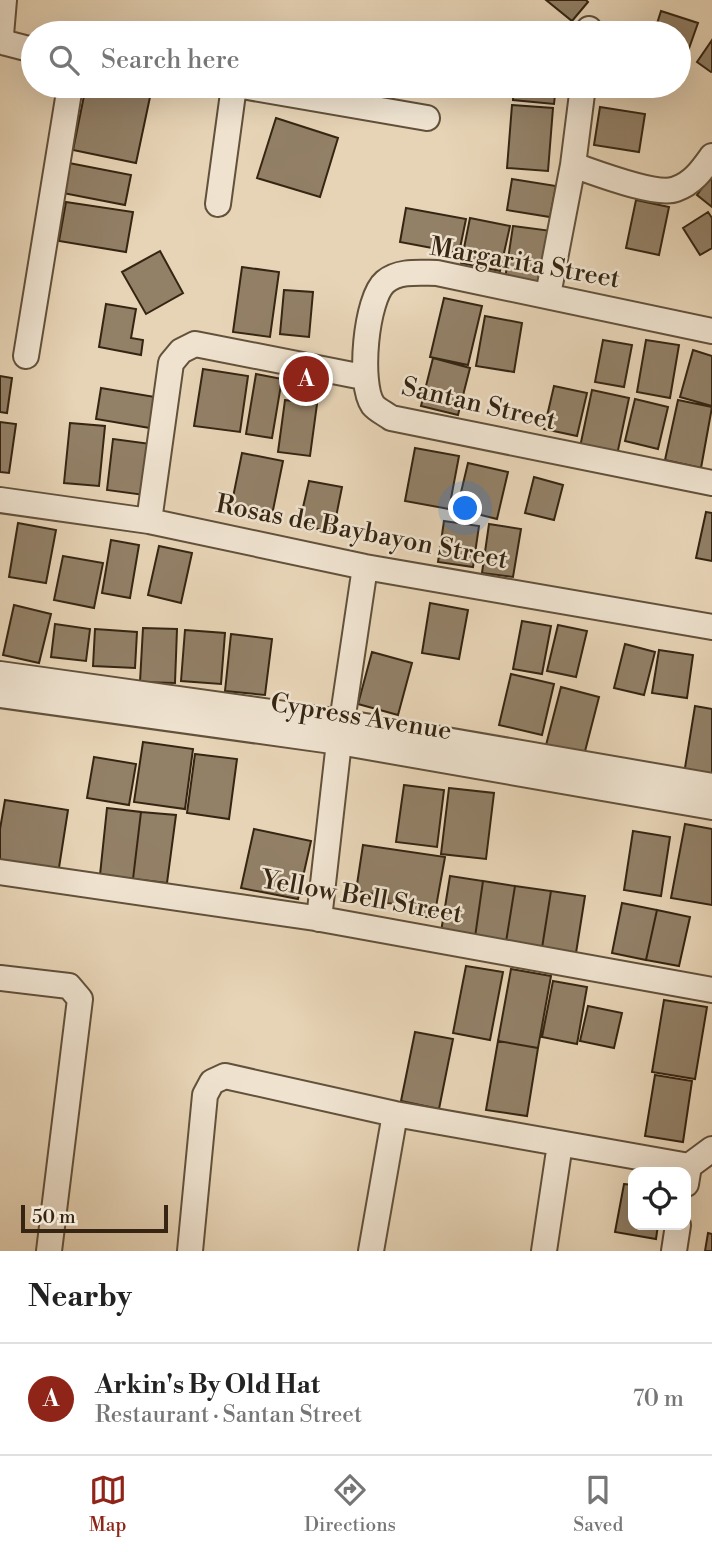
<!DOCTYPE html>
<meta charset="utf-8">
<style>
:root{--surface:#fff;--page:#f6f6f6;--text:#222;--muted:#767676;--line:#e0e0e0;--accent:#8f2418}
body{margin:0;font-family:"Libre Bodoni",serif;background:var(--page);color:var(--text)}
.controls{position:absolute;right:21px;bottom:21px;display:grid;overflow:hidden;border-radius:14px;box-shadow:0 7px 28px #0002}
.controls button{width:63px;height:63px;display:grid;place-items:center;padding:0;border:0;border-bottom:2px solid var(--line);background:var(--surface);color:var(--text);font:35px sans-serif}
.scale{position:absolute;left:21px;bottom:18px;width:147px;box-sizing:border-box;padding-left:7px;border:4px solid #352512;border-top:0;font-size:19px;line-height:24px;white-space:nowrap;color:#352512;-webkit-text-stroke:5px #efe3d0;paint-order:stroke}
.you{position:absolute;left:466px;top:509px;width:24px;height:24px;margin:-18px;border:5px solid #fff;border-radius:50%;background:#1a73e8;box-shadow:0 0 0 10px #1a73e833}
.badge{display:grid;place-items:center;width:46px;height:46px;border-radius:50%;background:var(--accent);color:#fff;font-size:23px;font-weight:700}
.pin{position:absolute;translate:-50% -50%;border:4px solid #fff;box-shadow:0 2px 7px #0006}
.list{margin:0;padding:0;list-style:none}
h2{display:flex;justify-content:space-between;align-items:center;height:91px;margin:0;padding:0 28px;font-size:30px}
h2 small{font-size:23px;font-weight:400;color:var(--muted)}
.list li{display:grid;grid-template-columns:46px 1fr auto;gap:21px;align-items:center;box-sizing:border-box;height:112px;padding:0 28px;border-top:2px solid var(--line)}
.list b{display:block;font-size:26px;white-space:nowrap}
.list p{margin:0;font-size:23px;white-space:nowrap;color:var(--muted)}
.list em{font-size:23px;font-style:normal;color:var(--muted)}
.icon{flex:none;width:38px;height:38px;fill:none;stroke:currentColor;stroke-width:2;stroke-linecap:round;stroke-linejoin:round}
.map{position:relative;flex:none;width:712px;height:1251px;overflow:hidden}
.search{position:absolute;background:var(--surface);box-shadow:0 7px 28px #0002;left:21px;right:21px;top:21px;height:77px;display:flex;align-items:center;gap:18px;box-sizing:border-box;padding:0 24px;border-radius:38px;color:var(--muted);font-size:26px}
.sheet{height:203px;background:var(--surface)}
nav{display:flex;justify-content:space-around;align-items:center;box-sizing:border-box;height:98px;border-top:2px solid var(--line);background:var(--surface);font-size:19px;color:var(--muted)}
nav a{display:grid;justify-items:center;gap:4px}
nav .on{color:var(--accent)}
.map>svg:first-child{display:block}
.building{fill:#928067;stroke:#352512;stroke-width:2}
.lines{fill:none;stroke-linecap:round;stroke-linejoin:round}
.minor-casing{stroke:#62513b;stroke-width:28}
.minor{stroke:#efe3d0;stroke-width:24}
.labels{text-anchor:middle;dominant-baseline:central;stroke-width:5;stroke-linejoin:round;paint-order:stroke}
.street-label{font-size:26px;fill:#352512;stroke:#efe3d0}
</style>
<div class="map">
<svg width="712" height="1251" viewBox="0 0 712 1251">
<rect width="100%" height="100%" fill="#e7d4b6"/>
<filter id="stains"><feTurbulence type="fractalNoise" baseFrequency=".00286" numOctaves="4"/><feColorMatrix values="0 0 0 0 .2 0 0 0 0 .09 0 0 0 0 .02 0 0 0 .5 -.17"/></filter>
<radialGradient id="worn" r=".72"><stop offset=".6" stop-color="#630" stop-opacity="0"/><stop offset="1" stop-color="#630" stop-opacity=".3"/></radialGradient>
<path class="building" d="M546,0H586L588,2L572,21Z
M661,11L698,23L687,54L679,51V33H654Z
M712,40V71L711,72L697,62Z
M86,86L150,97L136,163L73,150Z
M514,86H556L554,104L513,100Z
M512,105L553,108L548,171L507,168Z
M600,107L645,114L639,152L594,145Z
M276,118L338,138L320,197L257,178Z
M69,163L131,175L125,205L63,193Z
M712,174V207L697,195Z
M512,179L556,186L550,217L507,210Z
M636,200L669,207L659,255L626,248Z
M66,202L133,212L126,252L59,241Z
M406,208L466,219L459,253L400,242Z
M708,212L712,218V248L700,255L683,228Z
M470,218L510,226L500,271L461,263Z
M513,226L552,231L543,285L505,279Z
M160,251L183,293L146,314L122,272Z
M242,267L279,272L270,337L233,332Z
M284,290L313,292L309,337L280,334Z
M444,298L482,306L468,365L430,357Z
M106,304L136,309L131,338L143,340L141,355L99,347Z
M485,316L522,323L514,372L476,366Z
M603,340L632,345L624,387L595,382Z
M646,340L679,345L670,398L637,392Z
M693,350L712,356V406L680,397Z
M433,358L470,368L458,415L421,406Z
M203,369L248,376L240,432L194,426Z
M256,374L282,379L272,438L246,434Z
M0,376L12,378L7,413L0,412Z
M554,386L587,393L577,436L544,429Z
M101,388L161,398L156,429L96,419Z
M592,390L629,398L617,455L580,447Z
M635,399L668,407L658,449L625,441Z
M285,400L317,404L310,456L278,452Z
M678,400L712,407L701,468L665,460Z
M0,422L16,424L9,473L0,472Z
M70,423L105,426L99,486L64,483Z
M113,439L151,444L144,495L107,490Z
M415,448L459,456L449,509L405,501Z
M242,453L283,461L271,520L230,512Z
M468,463L508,472L497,519L457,509Z
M534,477L563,485L554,520L525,513Z
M309,481L342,487L333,532L299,525Z
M706,512L712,513V561L696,558Z
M444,521L479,526L473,567L438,562Z
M18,523L56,530L46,583L9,577Z
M489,524L521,529L513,577L482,573Z
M111,540L139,545L130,598L102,593Z
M159,546L192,553L181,603L148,595Z
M63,556L103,563L94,608L54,600Z
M430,603L468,610L459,659L422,653Z
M14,605L51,614L39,663L3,655Z
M522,621L551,626L542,674L513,669Z
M55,624L90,629L86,661L51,657Z
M558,625L587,631L576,677L547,671Z
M143,628L177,629L175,683L140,682Z
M95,629L137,632L135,668L93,666Z
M185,630L225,633L221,684L181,681Z
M231,634L272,639L265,695L225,691Z
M625,644L655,652L644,695L614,688Z
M659,650L693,655L687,698L652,693Z
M372,652L412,663L398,715L358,704Z
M511,674L554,684L542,735L499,725Z
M561,687L599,697L583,759L545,749Z
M695,706L712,709V778L684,774Z
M143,742L193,749L185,809L134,802Z
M195,754L237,759L229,819L187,813Z
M94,757L136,764L129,805L87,798Z
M404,785L444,790L437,847L396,842Z
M449,788L494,793L486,859L441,854Z
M5,800L68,810L58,874L0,865V829Z
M107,808L141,812L133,879L100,875Z
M141,812L176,815L167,883L133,879Z
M685,824L712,829V905L671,898Z
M254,829L311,841L298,899L241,888Z
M633,831L670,837L661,896L624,890Z
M363,845L445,857L434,918L410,915L412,906L387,903L388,896L356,891Z
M450,876L483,881L475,937L441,932Z
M483,881L515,886L506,942L475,937Z
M515,886L551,891L542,948L506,942Z
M551,891L585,896L576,953L542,948Z
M622,903L657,910L646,960L612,953Z
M657,910L690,917L679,966L646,960Z
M466,966L503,972L490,1040L453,1033Z
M511,969L551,976L538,1048L498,1041Z
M553,981L587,987L577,1044L542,1037Z
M664,1000L707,1007L695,1079L652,1072Z
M588,1006L622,1013L614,1048L580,1041Z
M415,1032L453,1039L439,1109L401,1101Z
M498,1041L538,1048L527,1116L486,1110Z
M655,1075L692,1081L683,1142L645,1136Z
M624,1184L633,1185V1225H658L656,1239L615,1232Z
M708,1233L712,1234V1251H705Z"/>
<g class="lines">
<g class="minor-casing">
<path id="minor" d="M4,0L1,35L6,43L33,50
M589,33V29
M242,86L427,118
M573,165C594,172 657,197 676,189C693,183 702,170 712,156
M218,204L234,86
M548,295L573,165L583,86
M712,331L437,273C421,273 399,270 385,282C366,298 358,384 373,405C377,410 386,414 391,418L712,483
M26,356L70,86
M0,500L149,521L365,567L712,627
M149,521L171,363L181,351L195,344L363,377
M0,674L342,722L712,786
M0,695L339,742L712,807
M0,872L315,918L712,990
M319,919L339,742L365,567
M0,978L69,986L80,999L49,1251
M686,1184L689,1166L712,1149
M190,1251L205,1095L212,1082L225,1076L395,1114L689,1166
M371,1251L395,1114
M544,1251L560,1144
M674,1251L678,1225"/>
</g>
<use href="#minor" class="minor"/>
</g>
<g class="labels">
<g class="street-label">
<text transform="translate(525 263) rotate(10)">Margarita Street</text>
<text transform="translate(479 404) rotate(13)">Santan Street</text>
<text transform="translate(362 532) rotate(11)">Rosas de Baybayon Street</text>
<text transform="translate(361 717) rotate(9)">Cypress Avenue</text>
<text transform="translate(362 897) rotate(10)">Yellow Bell Street</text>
</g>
</g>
<rect width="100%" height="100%" filter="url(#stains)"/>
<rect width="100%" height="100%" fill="url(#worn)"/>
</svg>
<div class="controls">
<button><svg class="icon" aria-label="locate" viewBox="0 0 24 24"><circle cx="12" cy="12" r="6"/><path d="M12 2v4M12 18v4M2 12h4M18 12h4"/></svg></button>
</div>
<div class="scale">50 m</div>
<div class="you"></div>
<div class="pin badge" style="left:306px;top:379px">A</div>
<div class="search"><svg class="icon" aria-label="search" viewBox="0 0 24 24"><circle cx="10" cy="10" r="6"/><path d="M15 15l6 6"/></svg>Search here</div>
</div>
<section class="sheet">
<h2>Nearby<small></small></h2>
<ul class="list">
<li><span class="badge">A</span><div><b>Arkin's By Old Hat</b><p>Restaurant · Santan Street</p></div><em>70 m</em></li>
</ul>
</section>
<nav>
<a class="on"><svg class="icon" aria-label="map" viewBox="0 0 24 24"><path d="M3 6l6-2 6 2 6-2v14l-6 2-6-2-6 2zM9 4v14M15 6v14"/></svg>Map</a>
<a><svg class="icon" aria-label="directions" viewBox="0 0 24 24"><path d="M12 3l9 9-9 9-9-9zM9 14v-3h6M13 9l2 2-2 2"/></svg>Directions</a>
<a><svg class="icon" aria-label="saved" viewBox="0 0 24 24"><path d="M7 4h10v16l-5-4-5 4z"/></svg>Saved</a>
</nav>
